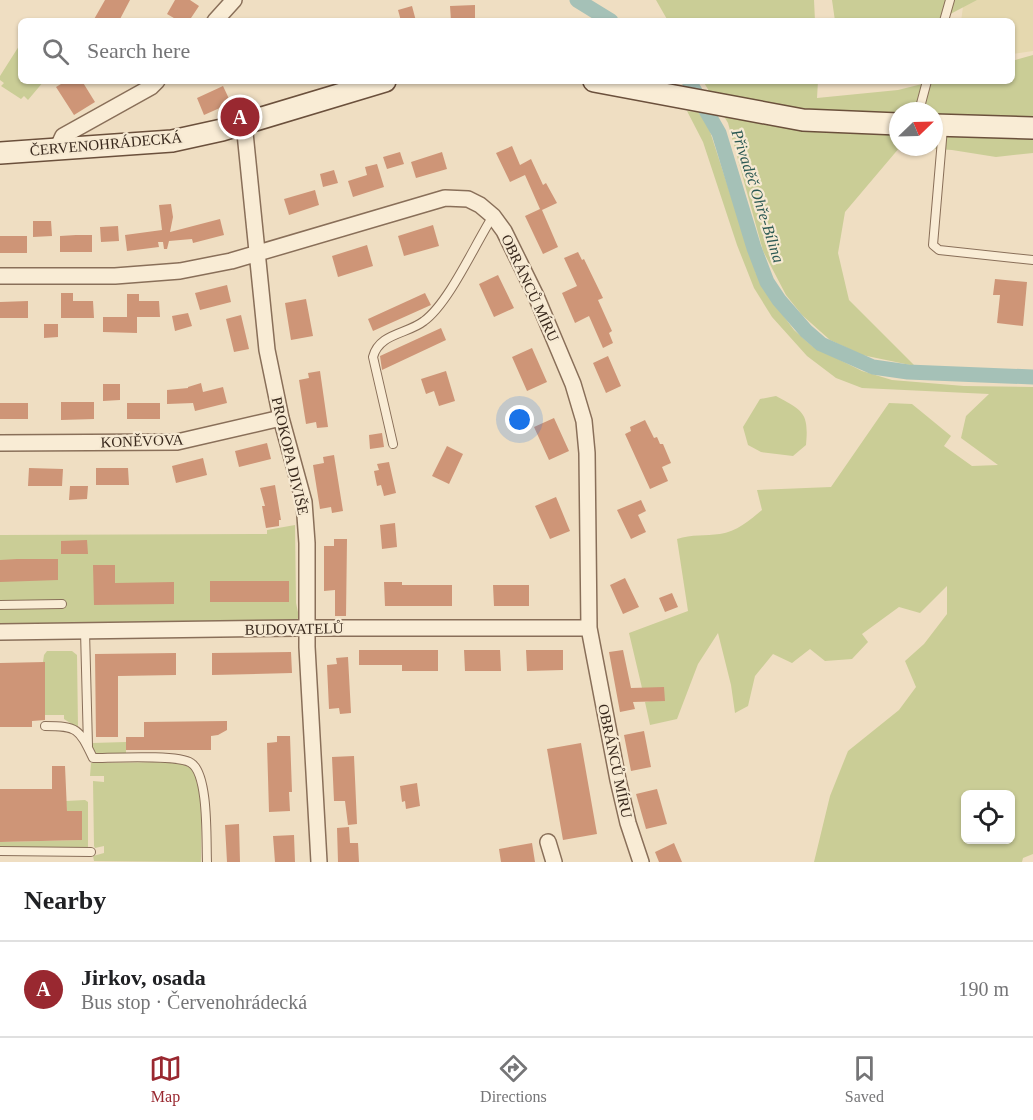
<!DOCTYPE html>
<meta charset="utf-8">
<style>
:root{--surface:#fff;--page:#f2f2f2;--text:#202124;--muted:#757577;--line:#e0e0e0;--accent:#992830}
body{margin:0;font-family:Georgia,serif;background:var(--page);color:var(--text)}
.controls{position:absolute;right:18px;bottom:18px;display:grid;overflow:hidden;border-radius:9px;box-shadow:0 2px 4px #0004}
.controls button{width:54px;height:54px;display:grid;place-items:center;padding:0;border:0;border-bottom:2px solid var(--line);background:var(--surface);color:var(--text);font:30px sans-serif}
.compass{position:absolute;left:889px;top:102px;width:54px;height:54px;border-radius:50%;background:var(--surface);box-shadow:0 2px 4px #0004;rotate:67deg}
.you{position:absolute;left:520px;top:420px;width:21px;height:21px;margin:-15px;border:4px solid #fff;border-radius:50%;background:#1a73e8;box-shadow:0 0 0 9px #1a73e833}
.badge{display:grid;place-items:center;width:39px;height:39px;border-radius:50%;background:var(--accent);color:#fff;font-size:20px;font-weight:700}
.pin{position:absolute;translate:-50% -50%;border:3px solid #fff;box-shadow:0 2px 6px #0006}
.list{margin:0;padding:0;list-style:none}
h2{display:flex;justify-content:space-between;align-items:center;height:78px;margin:0;padding:0 24px;font-size:26px}
h2 small{font-size:20px;font-weight:400;color:var(--muted)}
.list li{display:grid;grid-template-columns:39px 1fr auto;gap:18px;align-items:center;box-sizing:border-box;height:96px;padding:0 24px;border-top:2px solid var(--line)}
.list b{display:block;font-size:22px;white-space:nowrap}
.list p{margin:0;font-size:20px;white-space:nowrap;color:var(--muted)}
.list em{font-size:20px;font-style:normal;color:var(--muted)}
.icon{flex:none;width:33px;height:33px;fill:none;stroke:currentColor;stroke-width:2;stroke-linecap:round;stroke-linejoin:round}
.map{position:relative;flex:none;width:1033px;height:862px;overflow:hidden}
.search{position:absolute;background:var(--surface);box-shadow:0 2px 4px #0004;left:18px;right:18px;top:18px;height:66px;display:flex;align-items:center;gap:15px;box-sizing:border-box;padding:0 21px;border-radius:9px;color:var(--muted);font-size:22px}
.sheet{height:174px;background:var(--surface)}
nav{display:flex;justify-content:space-around;align-items:center;box-sizing:border-box;height:84px;border-top:2px solid var(--line);background:var(--surface);font-size:16px;color:var(--muted)}
nav a{display:grid;justify-items:center;gap:3px}
nav .on{color:var(--accent)}
.map>svg:first-child{display:block}
.farmland{fill:#e5d8af}
.green{fill:#cacd96;fill-rule:evenodd}
.lines{fill:none;stroke-linecap:round;stroke-linejoin:round}
.canal{stroke:#a5c1b7;stroke-width:15}
.building{fill:#ce9577}
.lane-casing{stroke:#896f59;stroke-width:10}
.street-casing{stroke:#896f59;stroke-width:18}
.secondary-casing{stroke:#6b503c;stroke-width:24}
.lane{stroke:#f9ecd5;stroke-width:8}
.street{stroke:#f9ecd5;stroke-width:15}
.secondary{stroke:#f9ecd5;stroke-width:21}
.labels{text-anchor:middle;dominant-baseline:central;stroke-width:4.5;stroke-linejoin:round;paint-order:stroke}
.street-label{font-size:15px;fill:#39291d;stroke:#f6e9d2}
.water-label{font-size:16px;font-style:italic;fill:#2c5953;stroke:#f6e9d2}
</style>
<div class="map">
<svg width="1033" height="862" viewBox="0 0 1033 862">
<rect width="100%" height="100%" fill="#efdec2"/>
<path class="farmland" d="M964,0H1033V51L1012,54V21H961Z"/>
<path class="green" d="M656,0H814L815,21H668Z
M832,0H977L937,21H835Z
M19,46L21,48V81H44L28,100L24,96L21,99L1,86L4,83L0,80V76Z
M1033,55V153L996,157L952,150L907,147H934V111H898V147H900L845,212L838,253L849,300L915,366L862,355L830,340L802,315L786,295L763,251L728,123L703,81H818L817,98L898,90L934,81H1012V61Z
M687,111L704,113L756,273L774,303L794,330L812,346L862,371L892,380L964,386L1033,387V854L1023,858L1022,862H814L830,796L848,751L899,710L916,687L905,661L924,644L947,614V586L920,613L899,607L862,634L868,642L852,659L825,661L810,649L792,663L773,654L755,676L748,706L735,713L731,685L718,633L698,664L677,719L650,725L645,702L651,701L642,688L629,633L688,611L677,539C692,534 705,536 720,534C736,532 750,520 762,510L757,490L831,487L889,403L912,404L951,436L944,446L972,466L998,465L961,438L966,416L989,394L862,388L836,378L807,356L772,317L754,288L737,245L703,142ZM966,794H1010V840H966Z
M776,396C803,411 809,412 806,445L793,456L761,452L748,445L743,427L760,399Z
M295,525L296,603L299,617L295,622L0,624V535L267,534V530Z
M47,651H72L77,655L78,728L64,719V715H45L43,662L44,655Z
M126,742V755L96,753L92,748V743Z
M175,762C182,764 191,766 195,773C203,788 201,843 201,862L94,861L93,856L104,853V846L95,848L94,846L93,781L104,782V776H90L91,763Z
M85,800L88,802V847L0,849V842L82,840V811H67L66,801Z"/>
<g class="lines">
<path class="canal" d="M577,0L611,21
M689,81L719,133L754,248L767,282L779,300L806,331L821,344L873,367L908,372L1033,377"/>
</g>
<path class="building" d="M105,0H130L119,21H93Z
M175,0H190L199,6L189,21H179L167,14Z
M475,5V21H451L450,6Z
M412,6L416,21H401L398,10Z
M66,81H82L95,102L74,115L56,87Z
M223,86L231,103L204,115L197,98Z
M512,146L520,165L531,159L543,185L546,183L557,203L542,210L558,247L543,254L525,216L540,209L525,175L510,182L496,153Z
M400,152L404,164L387,169L383,157Z
M442,152L447,169L416,178L411,162Z
M377,164L384,187L353,197L348,181L367,175L365,167Z
M334,170L338,183L323,187L320,174Z
M315,190L319,205L289,215L284,199Z
M171,204L173,217L170,232L220,219L224,235L193,243L192,239L169,241L167,249H164L163,242H158L159,247L127,251L125,235L162,230L159,205Z
M33,221H51L52,236L33,237Z
M433,225L439,246L404,256L398,236Z
M118,226L119,241L101,242L100,227Z
M76,235H92V252H60V236Z
M0,236H27V253H0Z
M367,245L373,266L338,277L332,256Z
M578,252L582,260L584,259L603,298L598,300L612,331L609,333L613,343L603,348L589,316L575,323L562,293L577,286L564,258Z
M498,275L514,308L494,317L479,284Z
M995,279L1027,282L1023,326L997,323L1000,295H993Z
M227,285L231,302L200,310L195,293Z
M61,293H73V301H93L94,318H61Z
M425,293L431,305L373,331L368,319Z
M127,294H139V301H159L160,317H137V333L103,332V317H127Z
M306,299L313,336L291,340L285,303Z
M28,301V318H0V302Z
M188,313L192,326L175,331L172,316Z
M241,315L249,349L234,352L226,319Z
M44,324H58V337L44,338Z
M441,328L446,340L382,370L380,356Z
M532,348L547,382L527,391L512,357Z
M608,356L621,386L606,393L593,363Z
M320,371L328,427L317,428L316,422L306,424L299,380L309,378L308,373Z
M446,371L455,401L439,406L434,391L426,394L421,379Z
M201,383L203,392L223,387L227,403L195,411L193,403L167,404V390L188,388V387Z
M103,384H120V400L103,401Z
M61,402H94V419L61,420Z
M0,403H28V419H0Z
M127,403H160V419H127Z
M554,418L569,451L549,460L534,427Z
M645,420L654,438L657,437L660,444H663L671,463L662,467L668,481L650,489L625,434L631,431L630,427Z
M382,433L384,447L370,449L369,435Z
M267,443L271,459L239,467L235,451Z
M447,446L463,454L449,484L432,476Z
M334,455L343,511L332,513L331,507L320,509L313,465L324,463L323,457Z
M203,458L207,475L176,483L172,466Z
M389,462L396,493L384,496L381,485L377,486L374,471L379,470L377,464Z
M29,468L63,469L62,486H28Z
M96,468H128L129,485H96Z
M275,485L281,520H279V526L266,528L262,506H265L260,488Z
M70,486H88L87,499L69,500Z
M556,497L570,531L550,539L535,506Z
M641,500L646,511L638,515L646,532L631,539L617,510Z
M395,523L397,547L382,549L380,525Z
M334,539H347L346,616H335V590L324,591V546H334Z
M87,540L88,554H61V541Z
M17,559H58V580L0,582V560Z
M93,565H115V583L174,582V604L94,605Z
M625,578L639,607L623,614L610,585Z
M210,581H289V602H210Z
M384,582H402V585H452V606H385Z
M493,585H529V606H494Z
M672,593L678,607L665,612L659,598Z
M359,650H438V671H402V665H359Z
M464,650H500L501,671H465Z
M526,650H563V670L527,671Z
M623,650L631,688L664,687L665,701L633,702L635,709L620,712L609,652Z
M291,652L292,673L212,675V653Z
M176,653V675L118,676V737H96L95,654Z
M348,657L351,713L340,714L339,708L329,709L327,665L337,664L336,658Z
M45,662V720L32,721V727H0V663Z
M227,721V730L218,735L211,736V750H126V737H144V722Z
M644,731L651,767L631,771L624,735Z
M277,736H290L292,792H289L290,811L269,812L267,743L277,742Z
M581,743L597,834L563,840L547,749Z
M354,756L357,824L348,825L345,801H334L332,757Z
M52,766H65L67,811H82V840L0,842V789H52Z
M417,783L420,806L406,809L405,801L402,802L400,786Z
M657,789L667,824L646,829L636,794Z
M239,824L240,862H227L225,825Z
M349,827L350,843H358L359,862H338L337,828Z
M294,835L295,862H275L273,836Z
M532,843L535,862H501L499,849Z
M674,843L682,862H659L655,852Z"/>
<g class="lines">
<g class="lane-casing">
<path id="lane" d="M944,21L950,0
M919,111L927,81
M943,128L933,245L939,250L1033,260
M393,444L373,357C379,333 408,334 424,321C449,303 475,244 493,216
M0,605L62,604
M85,631L88,746
M45,726C78,726 79,729 93,758C111,758 178,754 191,763C209,774 206,841 207,862
M0,851L91,852"/>
</g>
<g class="street-casing">
<path id="street" d="M215,21L234,0
M244,123L267,350L281,418L304,502L307,543V647L319,862
M57,149L63,136L151,87L157,81
M0,276H115L180,271L231,261L445,198L468,199L480,205L493,216L504,231L536,296L573,384L584,421L587,453L589,628L618,780L628,823L641,862
M0,443L177,442L281,418
M0,632L296,628H589
M548,842L554,862"/>
</g>
<g class="secondary-casing">
<path id="secondary" d="M594,81L803,120L898,124
M934,125L1033,128
M0,153L172,141L222,130L385,81"/>
</g>
<use href="#lane" class="lane"/>
<use href="#street" class="street"/>
<use href="#secondary" class="secondary"/>
</g>
<g class="labels">
<g class="street-label">
<text transform="translate(106 144) rotate(-5)">ČERVENOHRÁDECKÁ</text>
<text transform="translate(530 288) rotate(65)">OBRÁNCŮ MÍRU</text>
<text transform="translate(142 441) rotate(-2)">KONĚVOVA</text>
<text transform="translate(290 456) rotate(77)">PROKOPA DIVIŠE</text>
<text transform="translate(294 629) rotate(-1)">BUDOVATELŮ</text>
<text transform="translate(615 761) rotate(78)">OBRÁNCŮ MÍRU</text>
</g>
<g class="water-label">
<text transform="translate(758 196) rotate(72)">Přivaděč Ohře-Bílina</text>
</g>
</g>
</svg>
<div class="controls">
<button><svg class="icon" aria-label="locate" viewBox="0 0 24 24"><circle cx="12" cy="12" r="6"/><path d="M12 2v4M12 18v4M2 12h4M18 12h4"/></svg></button>
</div>
<svg class="compass" viewBox="-18 -18 36 36"><path d="M0-13l5 13h-10z" fill="#e53935"/><path d="M0 13l5-13h-10z" fill="#757577"/></svg>
<div class="you"></div>
<div class="pin badge" style="left:240px;top:117px">A</div>
<div class="search"><svg class="icon" aria-label="search" viewBox="0 0 24 24"><circle cx="10" cy="10" r="6"/><path d="M15 15l6 6"/></svg>Search here</div>
</div>
<section class="sheet">
<h2>Nearby<small></small></h2>
<ul class="list">
<li><span class="badge">A</span><div><b>Jirkov, osada</b><p>Bus stop · Červenohrádecká</p></div><em>190 m</em></li>
</ul>
</section>
<nav>
<a class="on"><svg class="icon" aria-label="map" viewBox="0 0 24 24"><path d="M3 6l6-2 6 2 6-2v14l-6 2-6-2-6 2zM9 4v14M15 6v14"/></svg>Map</a>
<a><svg class="icon" aria-label="directions" viewBox="0 0 24 24"><path d="M12 3l9 9-9 9-9-9zM9 14v-3h6M13 9l2 2-2 2"/></svg>Directions</a>
<a><svg class="icon" aria-label="saved" viewBox="0 0 24 24"><path d="M7 4h10v16l-5-4-5 4z"/></svg>Saved</a>
</nav>
